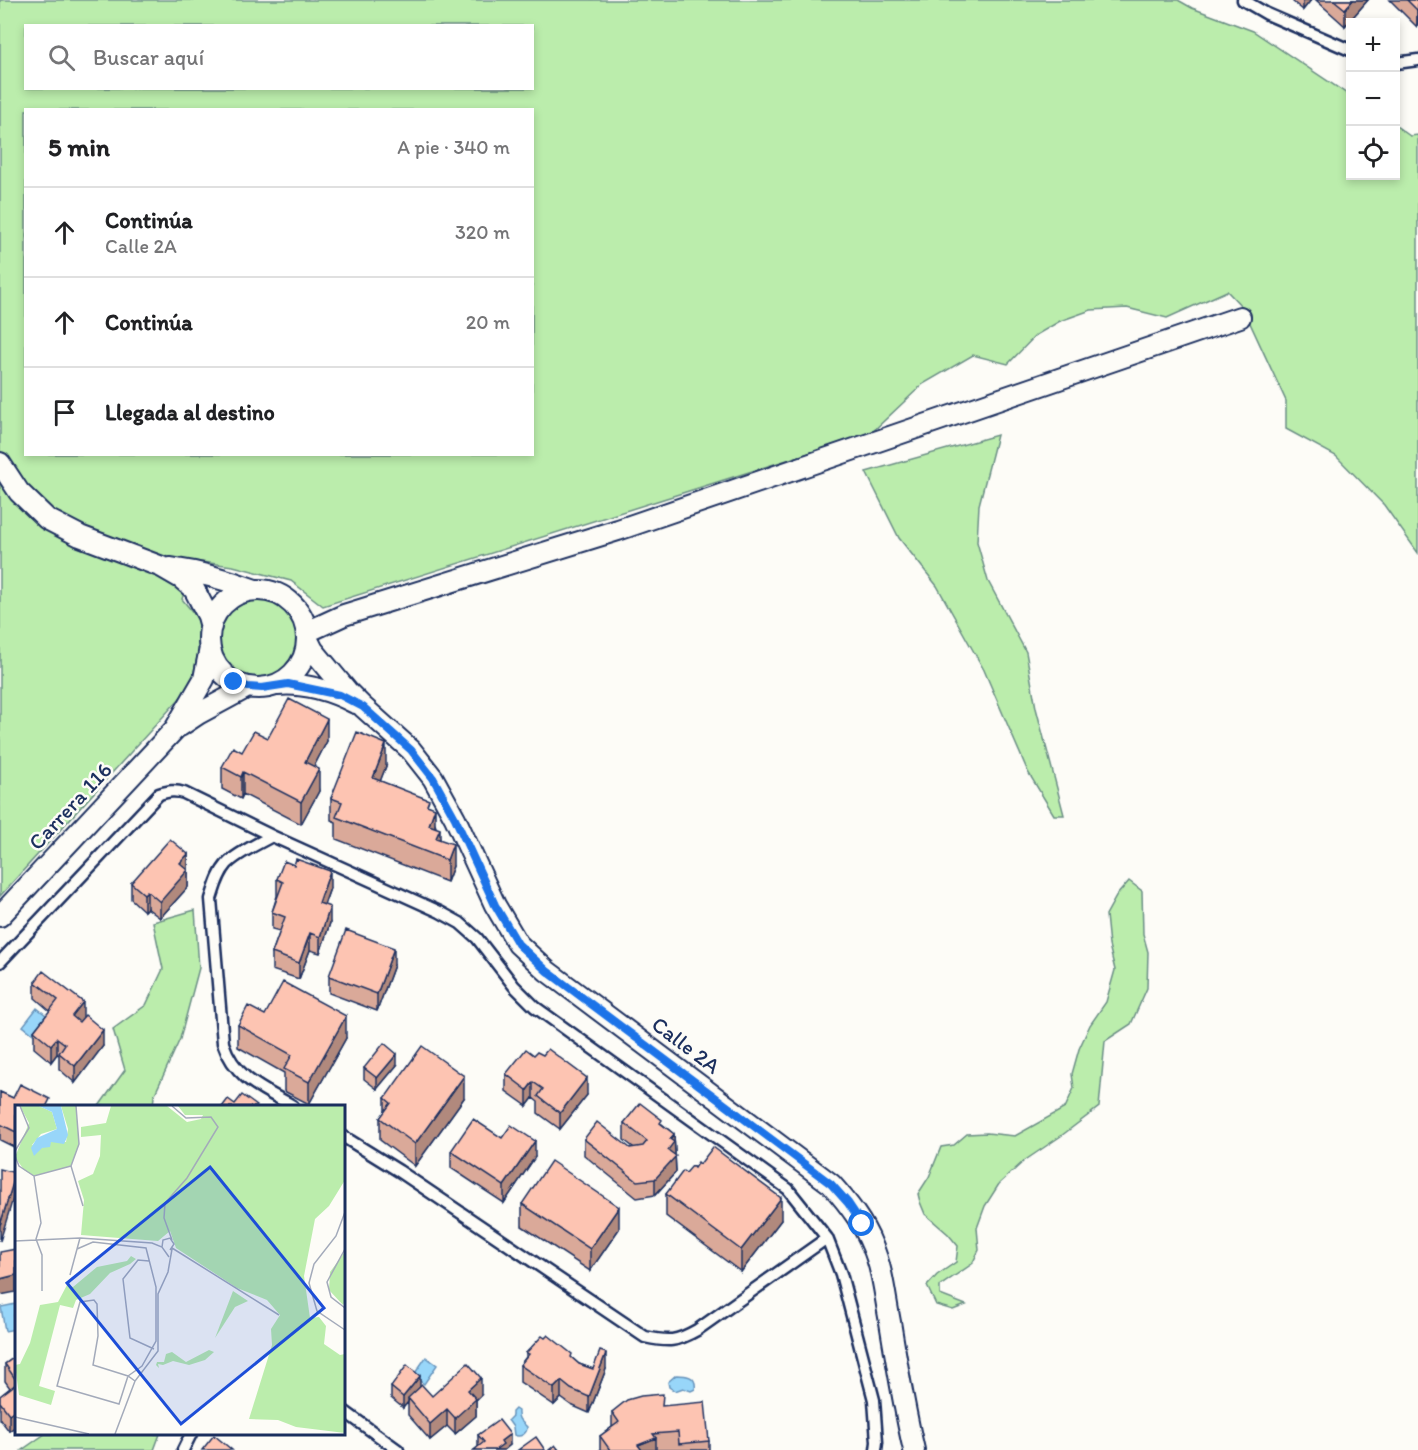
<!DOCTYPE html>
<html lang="es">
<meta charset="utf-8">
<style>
:root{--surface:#fff;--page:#f2f2f2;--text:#202124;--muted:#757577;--line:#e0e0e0}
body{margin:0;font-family:Itim,sans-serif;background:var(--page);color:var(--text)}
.controls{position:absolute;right:18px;top:18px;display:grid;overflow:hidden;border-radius:0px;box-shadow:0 3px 9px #0003}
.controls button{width:54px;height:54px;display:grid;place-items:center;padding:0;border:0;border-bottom:2px solid var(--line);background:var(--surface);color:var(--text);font:30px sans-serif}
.stop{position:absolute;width:18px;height:18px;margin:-14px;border:4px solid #1a73e8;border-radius:50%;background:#fff}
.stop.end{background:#1a73e8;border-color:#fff;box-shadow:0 2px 6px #0008}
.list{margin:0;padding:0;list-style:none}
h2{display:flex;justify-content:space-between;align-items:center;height:78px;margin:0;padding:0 24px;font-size:26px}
h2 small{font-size:20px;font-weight:400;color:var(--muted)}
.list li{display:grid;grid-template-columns:39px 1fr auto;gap:18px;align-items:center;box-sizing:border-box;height:90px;padding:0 24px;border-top:2px solid var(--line)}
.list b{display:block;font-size:22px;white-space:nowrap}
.list p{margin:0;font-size:20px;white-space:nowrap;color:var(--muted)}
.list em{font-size:20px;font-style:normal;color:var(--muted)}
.icon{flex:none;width:33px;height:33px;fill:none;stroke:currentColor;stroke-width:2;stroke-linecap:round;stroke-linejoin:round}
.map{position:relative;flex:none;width:1418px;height:1450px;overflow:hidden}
.search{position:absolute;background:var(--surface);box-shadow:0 3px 9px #0003;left:24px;top:24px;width:510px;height:66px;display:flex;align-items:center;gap:15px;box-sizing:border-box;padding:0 21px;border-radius:0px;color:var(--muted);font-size:22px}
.panel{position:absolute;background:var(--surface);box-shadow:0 3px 9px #0003;left:24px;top:108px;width:510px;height:348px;border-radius:0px}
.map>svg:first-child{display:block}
.green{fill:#bbedac;stroke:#6b8e85;stroke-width:1.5;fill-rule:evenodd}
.water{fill:#98d6f9;stroke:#6693bb;stroke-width:1.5}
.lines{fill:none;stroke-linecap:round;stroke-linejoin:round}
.service-casing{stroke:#1b2f5e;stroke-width:15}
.minor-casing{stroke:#1b2f5e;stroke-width:24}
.service{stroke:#fdfcf7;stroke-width:10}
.minor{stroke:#fdfcf7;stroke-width:20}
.wall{fill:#daa999;stroke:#1b2f5e;stroke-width:1.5}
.shaded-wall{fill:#b1897d;stroke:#1b2f5e;stroke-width:1.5}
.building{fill:#fdc4b2;stroke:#1b2f5e;stroke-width:1.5}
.route{stroke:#1a73e8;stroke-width:8}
.labels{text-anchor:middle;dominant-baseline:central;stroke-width:5;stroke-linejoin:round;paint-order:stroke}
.street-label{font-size:22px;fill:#1b2f5e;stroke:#fdfcf7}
.inset-road{fill:none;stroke:#a3aaba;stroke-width:1.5}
.view{fill:#1d4ed8;fill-opacity:0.15;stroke:#1d4ed8;stroke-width:3}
.inset-edge{fill:none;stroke:#1b2f5e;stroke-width:3}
</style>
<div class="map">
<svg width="1418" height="1450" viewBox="0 0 1418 1450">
<rect width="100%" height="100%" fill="#fdfcf7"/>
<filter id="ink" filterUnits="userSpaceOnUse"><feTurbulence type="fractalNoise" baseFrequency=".0167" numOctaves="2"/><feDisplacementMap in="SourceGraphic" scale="12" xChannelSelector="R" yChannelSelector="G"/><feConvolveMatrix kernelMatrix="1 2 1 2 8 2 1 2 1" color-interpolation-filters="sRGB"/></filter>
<g filter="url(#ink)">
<path class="green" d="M0,0H1178L1192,8L1253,31L1350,96V176H1396V126L1410,136L1418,135V553L1384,505L1336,456L1286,429V401L1243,308L1227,291L1167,318L1127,308L1091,310L1060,321L1036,335L1008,364L973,355L923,384L870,434L323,606L291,581L233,566L194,561L182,599L199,620L198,653L191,686L0,896ZM26,26H532V88H26ZM26,110H532V454H26Z
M997,435L979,505L977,542L988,581L1026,652L1036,708L1064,815H1054L1028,772L984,670L937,586L899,538L866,472Z
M209 639a49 49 0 1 1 98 0a49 49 0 1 1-98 0Z
M1129,881L1142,891L1143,934L1148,952L1147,988L1131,1024L1105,1041L1099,1107L1061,1136L1024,1161L999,1184L985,1206L977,1228L979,1250L972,1264L940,1286V1295L966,1305L953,1310L936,1305L927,1286L937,1275L956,1262L958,1246L948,1234L925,1214L920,1202L918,1194L929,1177L941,1147L954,1145L967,1134L987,1133L1015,1136L1065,1108L1074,1088L1072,1074L1079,1049L1090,1025L1106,1002L1115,970L1109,945L1106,915L1117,895Z
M195,910L199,968L180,1039L154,1096L153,1106H99L125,1070L113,1029L146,1005L163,969L153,922Z
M45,1434H160L154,1450H22Z"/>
<path class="water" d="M37,1008L51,1019L37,1037L23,1026Z
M16,1304V1314L14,1315L16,1329L5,1331L1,1307Z
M426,1357L437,1365L424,1384L413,1376Z
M676,1375C687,1375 697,1376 695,1389L691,1391L683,1388L675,1391L669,1387L668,1382Z
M515,1409L518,1411C517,1421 523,1422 527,1427C527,1434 520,1438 514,1435L513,1427L508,1420L512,1416V1412Z"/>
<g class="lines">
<g class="service-casing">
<path id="service" d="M1243,0L1267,14L1350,50
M1396,63L1418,60
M272,836C259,843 236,854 227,864C218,874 215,887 211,899L223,1043C235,1079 263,1089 293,1106
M0,962L159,794C169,791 175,790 184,793L272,836L440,912L460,923L477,938L514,986L535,1007L788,1189L827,1238L841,1274L874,1400L877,1442L876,1450
M344,1137L399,1171L645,1337C669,1342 676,1342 697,1330L827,1238
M344,1411L398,1450
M183,1450L191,1434"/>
</g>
<g class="minor-casing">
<path id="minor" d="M0,463L19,492L47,519L80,536L162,567L181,578L194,589L208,616L211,627
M170,568C199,572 228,580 255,590
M209 639a49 49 0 1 1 98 0a49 49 0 1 1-98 0Z
M307,632L344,615L618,530L1240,317
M308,640L313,650L347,691L363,707L411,750L433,778L455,818L495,905L518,944L547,971L831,1184C848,1203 863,1222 872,1245C883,1270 885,1297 890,1322C897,1365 904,1408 914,1450
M277,685C303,682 332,691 355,703
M180,726L198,714L248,687
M0,916L175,729L204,679L210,648"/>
</g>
<use href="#service" class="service"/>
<use href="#minor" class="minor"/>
</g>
<path class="wall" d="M1293,0H1311L1303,10L1293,2Z
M1316,0H1368L1345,26Z
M1390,0H1418L1417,27Z
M268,738L327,741L314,766L319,791L301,824L243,794L241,799L222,789V767L242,752Z
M386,766L380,781L429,806L440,839L453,866L447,882L336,839V822L331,820V798Z
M188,854V887L160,918L147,908L144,911L131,899V883Z
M294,865L330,888L324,905L330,923L320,953L310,950L299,979L272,970V953L280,931L272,929V912L277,896V879Z
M394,965L377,1011L329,993V976Z
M35,982L83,1017L103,1046L75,1083L59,1069V1055L57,1054L51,1062L34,1048V1031L50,1011L35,998Z
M265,1015L346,1038L309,1104L284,1091V1073L238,1047V1025Z
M397,1065L377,1089L364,1079V1068Z
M506,1074L587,1095L560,1129L538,1113V1102L533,1098L527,1106L506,1091Z
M0,1092L13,1098L50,1107H16V1148L0,1140Z
M385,1098H464L415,1166L380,1140V1118L385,1112Z
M624,1123L662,1124L674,1134L676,1172L655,1195L637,1198L584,1155V1139L630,1148L633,1147L624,1140Z
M502,1138L535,1157L504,1203L451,1168V1151Z
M686,1173L781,1220L741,1272L666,1216V1194Z
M522,1204L619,1229L590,1271L522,1226Z
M526,1353L572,1358L579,1364L593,1369H606L589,1413L571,1405L561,1398L554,1405L520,1382V1365L526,1357Z
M16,1356V1426L9,1431L0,1419V1396L10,1388L5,1381V1364Z
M391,1387H420L418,1389L432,1396L481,1395L476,1400V1416L455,1434L447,1426L430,1440L408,1415V1402L403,1408L391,1398Z
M663,1406L709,1441V1450H600V1436L612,1427V1412Z
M478,1435L510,1445L504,1450H474L478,1447Z"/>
<path class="shaded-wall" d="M1303,0H1311L1303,10Z
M1353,0H1368L1345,26V9Z
M1418,9V25L1417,27V10Z
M327,719V741L305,784V762Z
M386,744V766L373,800V778Z
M319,769V791L301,824V802Z
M243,772V794L241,799V777Z
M435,808V830L429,825Z
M440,829V851L436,838Z
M453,844V866L447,882V860Z
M188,854V887L160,918V902L180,863Z
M330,871V888L319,919V903Z
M147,891V908L144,911V894Z
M330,907V923L320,953V937Z
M310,933V950L299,979V963Z
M394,948V965L377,1011V994Z
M83,1002V1019L72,1033V1016Z
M346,1016V1038L309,1104V1082Z
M103,1030V1046L75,1083V1066Z
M57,1038V1054L51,1062V1045Z
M397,1054V1065L377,1089V1078Z
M464,1076V1098L415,1166V1144Z
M587,1078V1095L560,1129V1113Z
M533,1082V1098L527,1106V1090Z
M674,1134L676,1172L655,1195V1179L668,1150L670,1139Z
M535,1141V1157L504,1203V1186Z
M16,1173V1189L0,1241V1225Z
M781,1198V1220L741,1272V1250Z
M619,1207V1229L590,1271V1249Z
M16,1275V1292L0,1295V1279Z
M606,1353V1369L589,1413V1397Z
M420,1376V1387L409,1400L408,1398V1402L403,1408V1397Z
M481,1378V1395L476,1400V1416L455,1434V1418L468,1390Z
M561,1381V1398L554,1405V1388Z
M16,1409V1426L9,1431V1414Z
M447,1409V1426L430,1440V1424Z
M510,1434V1445L504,1450H495L501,1441Z
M656,1438V1450H638V1445Z"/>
<path class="building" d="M1334,0H1353L1345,9Z
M1407,0H1418V9L1417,10Z
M289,699L327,719L305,762L319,769L301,802L243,772L241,777L222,767L233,747L242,752L254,731L268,738Z
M357,732L386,744L373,778L429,800L427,805L435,808L429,825L440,829L436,838L453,844L447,860L336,817L342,802L331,798Z
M170,839L188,854L180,863L188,870L160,902L147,891L144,894L131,883Z
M296,859L330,871L319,903L330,907L320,937L310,933L299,963L272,953L285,917L272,912L283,882L277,879L284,861L294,865Z
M346,930L394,948L377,994L329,976Z
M43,971L83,1002L72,1016L79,1022L85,1015L103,1030L75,1066L59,1053L65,1044L57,1038L51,1045L34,1031L58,1000L35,982Z
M283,982L346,1016L309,1082L284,1069L292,1055L238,1025L248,1006L265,1015Z
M384,1043L397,1054L377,1078L364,1068Z
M422,1046L464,1076L415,1144L380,1118L391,1103L385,1098Z
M526,1049L534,1055L537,1052L543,1055L548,1049L587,1078L560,1113L538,1096L543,1089L533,1082L527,1090L506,1074Z
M20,1084L50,1099L46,1107H16V1132L0,1124V1092L13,1098Z
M242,1095L257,1106L256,1107H222L228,1099L235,1104Z
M640,1103L662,1120L660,1123L674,1134L670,1139L674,1142L668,1150L676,1156L655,1179L637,1181L584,1139L597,1122L630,1148L643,1146L647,1141L624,1123Z
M473,1119L502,1138L511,1125L535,1141L504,1186L451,1151Z
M713,1147L781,1198L741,1250L666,1194L683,1171L686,1173L692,1166L694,1168L698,1162L700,1164Z
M551,1161L619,1207L590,1249L522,1204Z
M0,1169L16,1173L0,1225Z
M16,1249V1275L0,1279V1252Z
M548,1335L572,1354L571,1357L579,1364L593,1369L600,1351L606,1353L589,1397L571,1389L561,1381L554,1388L520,1365L529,1354L526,1353L542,1336L545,1338Z
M16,1356V1380L5,1364Z
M468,1363L481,1378L468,1390L476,1399L455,1418L447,1409L430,1424L408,1398L422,1385L432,1396Z
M407,1365L420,1376L403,1397L391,1387Z
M16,1384V1409L9,1414L0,1402V1396Z
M663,1394L662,1406L705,1402L709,1441L679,1444L678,1432L653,1434L656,1438L638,1445L642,1450H610L600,1436L619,1422L612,1412L627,1400L641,1396Z
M499,1420L510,1434L501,1441L503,1444L495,1450H474L484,1442L478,1435Z
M214,1435L232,1450H202Z
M536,1437L545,1450H518Z
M555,1445L559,1450H549Z"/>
</g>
<g class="lines" filter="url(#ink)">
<path class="route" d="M234,682L248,687L262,688L288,684L340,695L363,707L411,750L433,778L455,818L495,905L518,944L547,971L831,1184L848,1203L862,1224"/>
</g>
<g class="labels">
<g class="street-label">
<text transform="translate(70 806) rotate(-47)">Carrera 116</text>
<text transform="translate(686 1045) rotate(37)">Calle 2A</text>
</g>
</g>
<g transform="translate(15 1105)">
<rect width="330" height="330" fill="#fdfcf7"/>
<path d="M5,1H24L37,7L42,24L26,29L17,40L27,43L36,37H51L53,24L46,1H61L64,39L56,61L19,71L9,65L0,52L14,18ZM96,1H152L172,17L186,14L188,10H170L163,1H330V75L314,101L300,114L289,171L295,213L304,212L311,221L309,239L325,250L330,249V328L281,322L263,315L234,314L257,240L256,224L265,210L252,195L222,183L161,143L155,126L143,136L66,130L69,95L63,76L78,69L85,51L86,30L66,32V22L91,18ZM329,148L330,196L328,200L314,185L315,167ZM116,151L121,154L115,159L95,168L75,189L61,195L58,203L45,200L24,281L40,286L36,300L4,290L0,260L5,259L15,238L25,200L43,197L52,180L58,182L82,162L112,156ZM218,186L233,196L220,202L200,233ZM194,245L199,247L190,255L174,260L158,256L148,260L143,259L144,263L141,260L142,257H149L151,249L157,247L171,257Z" fill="#bbedac"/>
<path d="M24,1H46L53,30L49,39L36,37L35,42L27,43L19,51L16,43L22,33L42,24L37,7Z" fill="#98d6f9"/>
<path class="inset-road" d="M61,1L64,39L56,61L68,101M157,1L171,13L196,12L203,22L172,73L150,98L149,113L157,135M0,46L14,23L5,1M0,51L4,61L19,71L56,61M19,71L26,118L21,134L27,150V186M330,107L321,131L299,159L294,178L302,206L330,225M0,136L65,133L137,138L147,142L154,152M147,142L148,135L155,133L159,139L155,145M157,143L264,210M62,144L78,137L131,143L141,182V236L127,261L113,271M330,144L312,177L316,192L330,203M134,156L123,155L108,174L115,233L139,244M55,170L65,133M113,271L104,299L42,281L65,197L79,195L82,199L83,231L78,260L113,271L120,276M0,312L74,329M100,329L120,276L143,246V189L153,167L157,144"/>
<path class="view" d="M195,62L309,203L166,319L52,178Z"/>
<rect width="330" height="330" class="inset-edge"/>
</g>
</svg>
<div class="controls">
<button>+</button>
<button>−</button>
<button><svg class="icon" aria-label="locate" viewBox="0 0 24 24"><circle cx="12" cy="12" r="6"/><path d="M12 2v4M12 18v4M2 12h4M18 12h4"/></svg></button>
</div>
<div class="stop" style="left:862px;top:1224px"></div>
<div class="stop end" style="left:234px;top:682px"></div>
<div class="search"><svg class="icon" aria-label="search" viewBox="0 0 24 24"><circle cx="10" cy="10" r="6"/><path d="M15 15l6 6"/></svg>Buscar aquí</div>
<section class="panel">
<h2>5 min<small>A pie · 340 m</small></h2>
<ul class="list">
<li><svg class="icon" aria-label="ahead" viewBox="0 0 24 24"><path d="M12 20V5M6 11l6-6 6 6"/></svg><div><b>Continúa</b><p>Calle 2A</p></div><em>320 m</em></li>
<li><svg class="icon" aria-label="ahead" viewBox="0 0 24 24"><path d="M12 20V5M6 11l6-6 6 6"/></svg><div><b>Continúa</b></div><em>20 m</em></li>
<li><svg class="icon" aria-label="arrive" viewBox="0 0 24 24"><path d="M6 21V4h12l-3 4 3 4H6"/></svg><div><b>Llegada al destino</b></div></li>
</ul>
</section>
</div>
